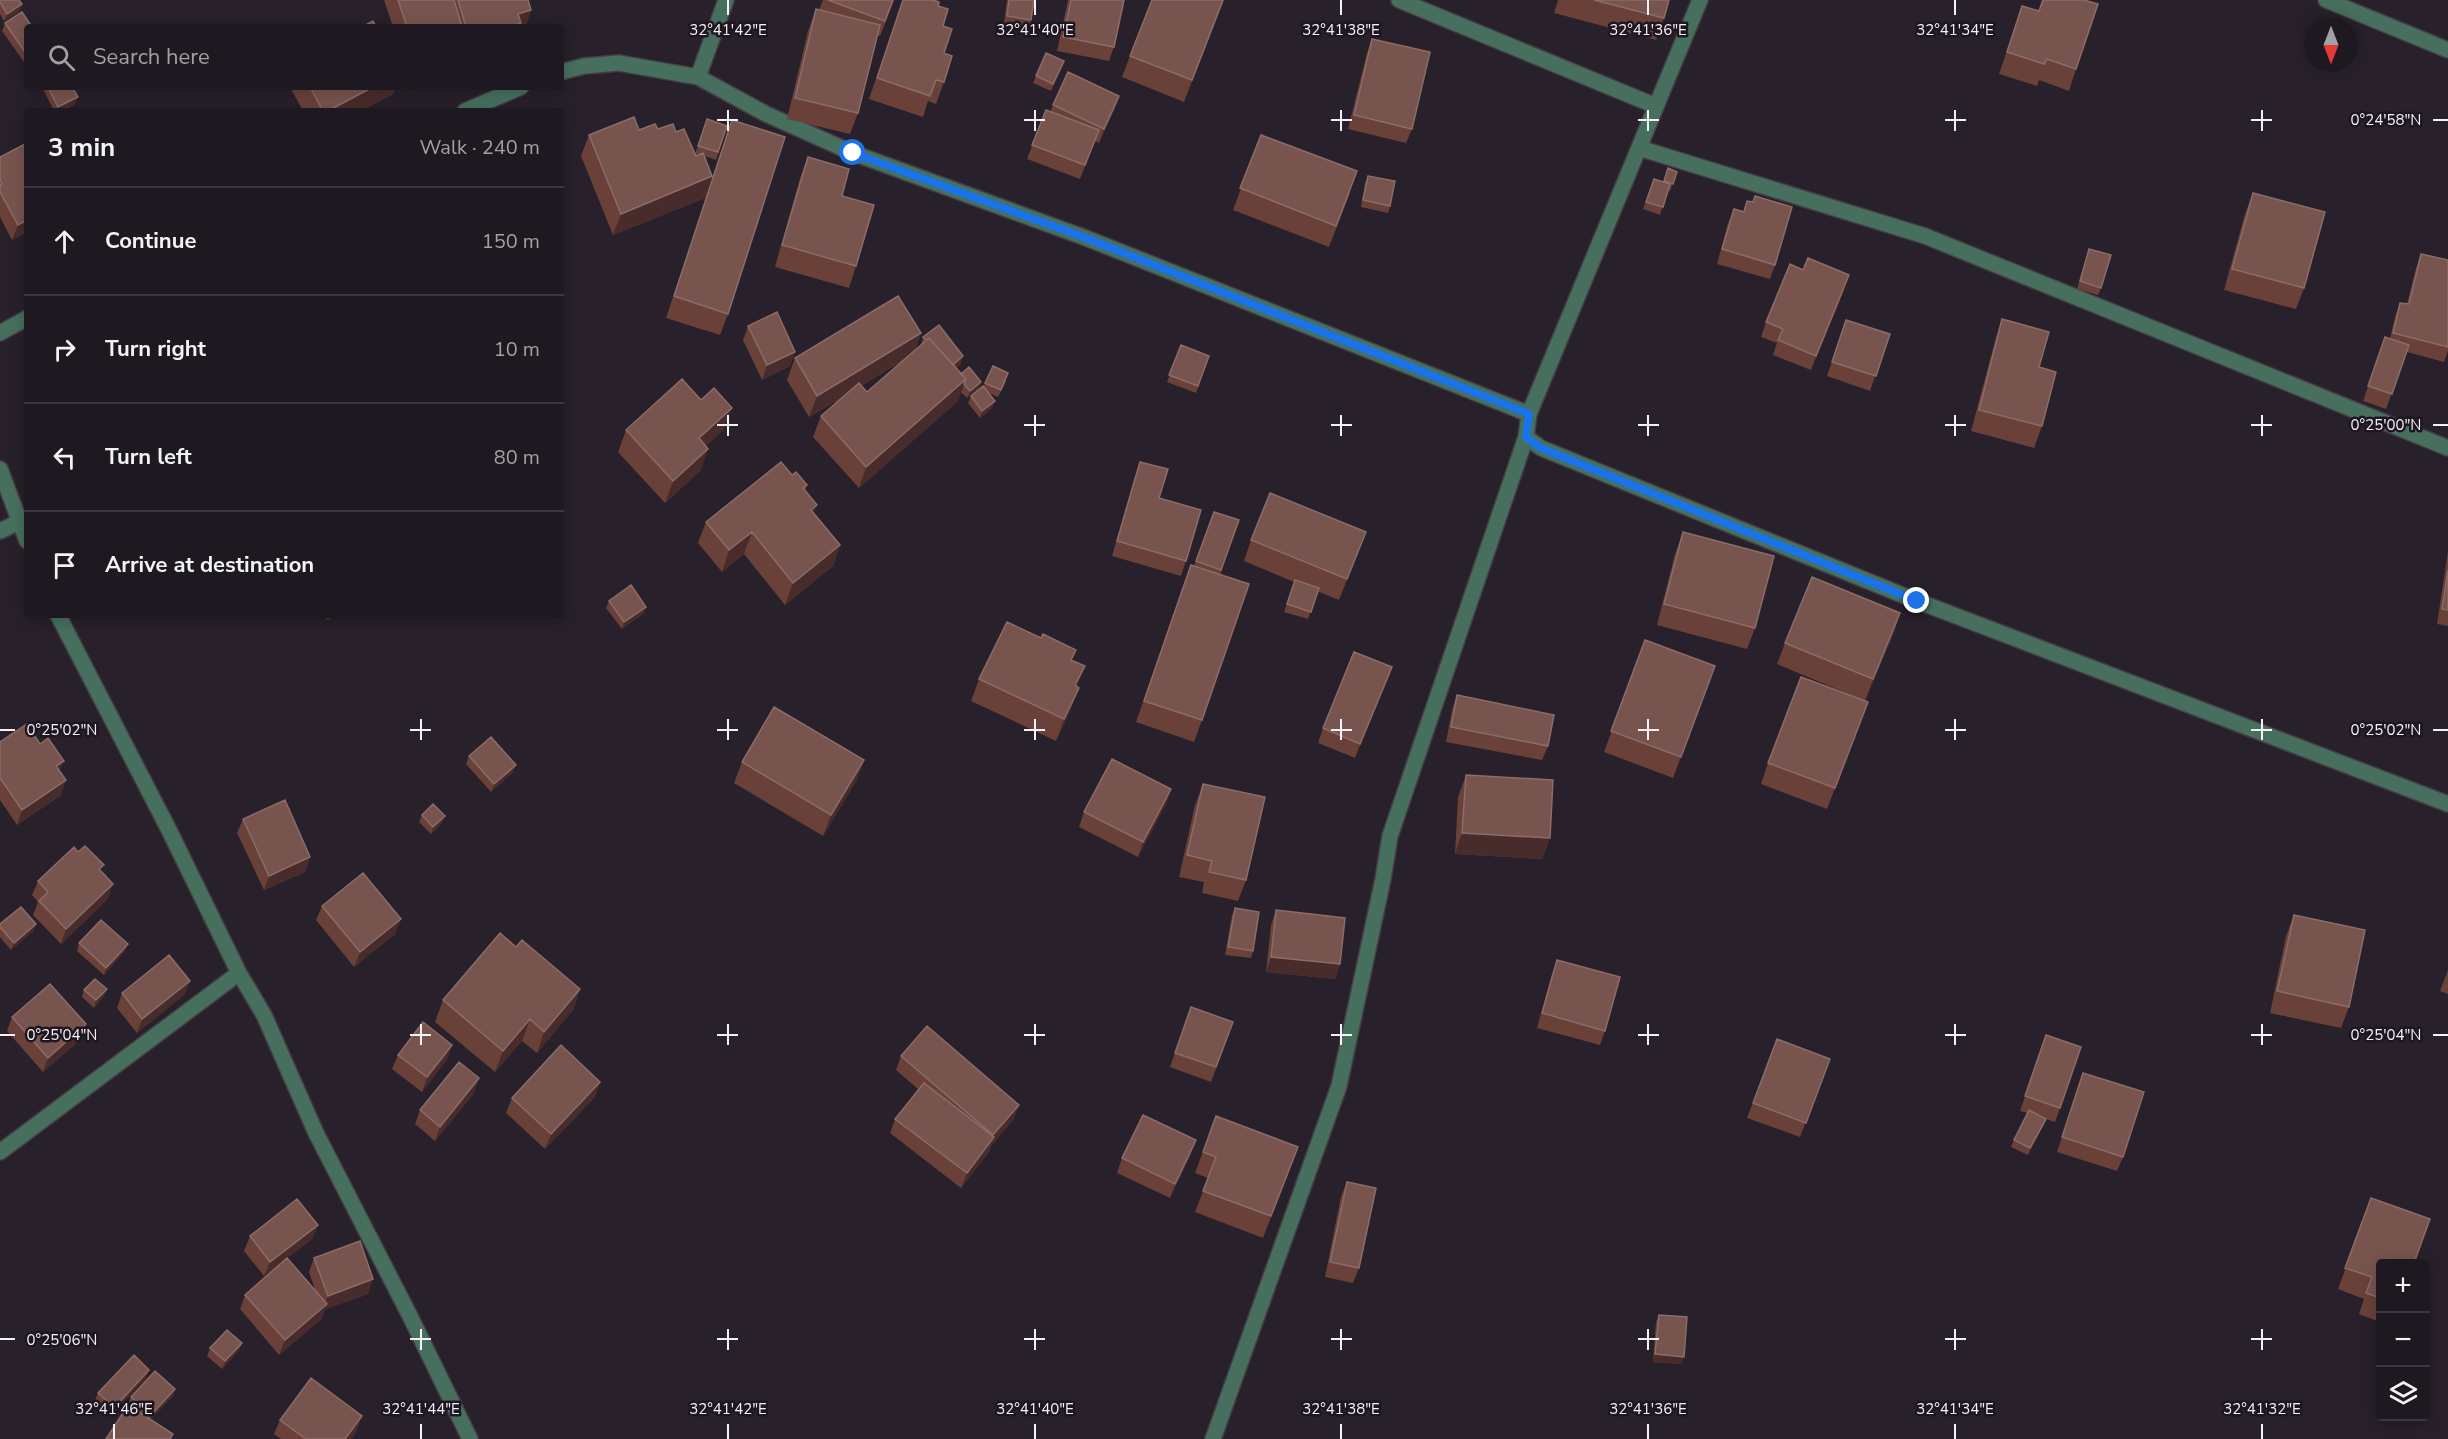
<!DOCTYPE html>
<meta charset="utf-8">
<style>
:root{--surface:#1e1820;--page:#2b252d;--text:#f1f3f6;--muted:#a1a0a5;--line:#3c373e}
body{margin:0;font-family:"Nunito Sans",sans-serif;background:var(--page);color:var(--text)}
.controls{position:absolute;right:18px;bottom:18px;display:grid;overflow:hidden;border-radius:6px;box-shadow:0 3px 15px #0003}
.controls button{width:54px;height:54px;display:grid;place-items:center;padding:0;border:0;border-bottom:2px solid var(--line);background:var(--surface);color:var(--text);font:30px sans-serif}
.compass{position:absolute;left:2304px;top:18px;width:54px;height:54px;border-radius:50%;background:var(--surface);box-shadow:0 3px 15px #0003;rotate:180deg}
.stop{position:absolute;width:18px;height:18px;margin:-14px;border:4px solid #1a73e8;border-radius:50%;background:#fff}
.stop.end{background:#1a73e8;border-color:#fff;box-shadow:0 2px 6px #0008}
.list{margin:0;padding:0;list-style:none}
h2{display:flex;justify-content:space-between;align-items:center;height:78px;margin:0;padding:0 24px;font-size:26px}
h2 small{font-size:20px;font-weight:400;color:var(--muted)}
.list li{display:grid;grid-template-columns:39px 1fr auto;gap:18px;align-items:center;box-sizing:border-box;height:108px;padding:0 24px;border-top:2px solid var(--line)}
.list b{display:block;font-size:22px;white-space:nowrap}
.list em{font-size:20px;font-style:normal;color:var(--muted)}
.icon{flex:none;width:33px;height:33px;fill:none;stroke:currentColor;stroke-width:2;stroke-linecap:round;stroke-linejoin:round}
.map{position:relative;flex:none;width:2448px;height:1439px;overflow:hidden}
.search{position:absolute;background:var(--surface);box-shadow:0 3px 15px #0003;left:24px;top:24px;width:540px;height:66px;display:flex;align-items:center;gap:15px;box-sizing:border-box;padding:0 21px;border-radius:6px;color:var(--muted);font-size:22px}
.panel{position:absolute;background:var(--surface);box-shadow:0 3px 15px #0003;left:24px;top:108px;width:540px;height:510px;border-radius:6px}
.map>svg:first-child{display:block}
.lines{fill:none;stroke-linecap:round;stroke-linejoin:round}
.minor-casing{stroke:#453d47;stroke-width:18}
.minor{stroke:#46705d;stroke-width:15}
.wall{fill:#694139;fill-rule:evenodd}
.shaded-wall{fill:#482c2b}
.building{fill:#78544e;stroke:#8c6c68;stroke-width:1.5}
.route{stroke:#1a73e8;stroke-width:8}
.ticks{fill:none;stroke:#f6f0f7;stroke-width:2}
.ticks-label{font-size:15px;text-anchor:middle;fill:#f6f0f7;stroke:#1e1721;stroke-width:5;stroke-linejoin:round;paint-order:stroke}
</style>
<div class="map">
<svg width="2448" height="1439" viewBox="0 0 2448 1439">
<rect width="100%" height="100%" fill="#28202a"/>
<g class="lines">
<g class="minor-casing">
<path id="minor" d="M1399,0L1656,106
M1700,0L1529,414L1526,437L1541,448L1917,601L2448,804
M2326,0L2448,50
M561,72L584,66L619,63L698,77L766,114L853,153L1086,238L1529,414
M698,77L726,0
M465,111L521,87
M1639,148L1925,236L2448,448
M0,333L27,318
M0,469L27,541
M0,531L19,522
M58,615L169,830L239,973L264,1015L316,1133L411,1318L470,1439
M0,1152L239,973
M1213,1439L1339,1086L1383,879L1390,836L1526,437"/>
</g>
<use href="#minor" class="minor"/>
</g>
<path class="wall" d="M0,0L22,4L19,12L4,21L0,14Z
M384,0H528L531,10L526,24L519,27H393Z
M823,0H894L880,36L877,35L858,113L850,134L787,119L808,31L816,9L819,10Z
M903,0L938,6L943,26L944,82L936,104L928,101L923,117L869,99Z
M1007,0H1034L1031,20L1028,27L1004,23Z
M1068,0H1124L1114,47L1109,61L1057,51Z
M1224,0L1184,102L1122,77L1130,56Z
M1558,0H1669L1664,18L1656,40L1554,13Z
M2042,0H2084L2076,69L2069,91L2039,80L2037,86L1999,74L2022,6L2039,11Z
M5,23L32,27L27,60L24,62L2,31Z
M1372,39L1412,129L1406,143L1348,129L1367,53Z
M1061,69L1051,91L1033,83L1036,76Z
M42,87H72L75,104L62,111H54Z
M290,87H396L393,94L361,111H303Z
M1119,96L1114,110L1099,143L1095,141L1080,179L1027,159L1046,110L1050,112L1053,105Z
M707,119L727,126L716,160L705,156L712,176L705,198L613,235L581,156L589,135L658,129L676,132L696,156L699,155L695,154Z
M732,120L728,314L720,335L666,318Z
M1261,135L1350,193L1329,247L1233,210Z
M27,143V232L12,240L0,217V157Z
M808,157L842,196L856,266L849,288L775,267L800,178Z
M1668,168L1677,172L1670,191L1668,190L1660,215L1643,209L1654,179L1664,182Z
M1368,176L1390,206L1388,213L1361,207L1365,183Z
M2253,193L2304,288L2296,309L2224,290L2245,214Z
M1747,201L1775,265L1770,279L1717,264L1728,223L1734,209L1743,211Z
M2089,249L2101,288L2098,295L2077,289Z
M2421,254L2448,260V351L2444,362L2407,352L2386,409L2363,401L2385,337L2390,339L2395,317L2400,303L2407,304L2416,268Z
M1844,290L1811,370L1773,355L1777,343L1761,337L1766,322Z
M2002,319L2039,367L2042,426L2034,448L1971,431L1995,341Z
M1846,320L1890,334L1870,391L1827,376Z
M748,326L795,352L790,366L762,380L743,340Z
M921,333L915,350L921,345L923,337L961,364L956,368L961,374L981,382L978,389L967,398L961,392L958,401L859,488L813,437L821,416L843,397L809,417L787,380L795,358ZM902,361L867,392L861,386Z
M1181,345L1209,356L1196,393L1167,382Z
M27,363V376L25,370Z
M993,366L1006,381L998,397L989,393L995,401L992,408L980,418L968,403L971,396L984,386Z
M724,429L706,446L701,470L665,503L618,452L626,430Z
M1140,462L1159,498L1186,561L1181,576L1112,556L1135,476Z
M792,475L807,485L805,491L814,514L840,545L833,566L785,605L744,554L722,572L698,543L706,522Z
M1214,512L1239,520L1220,575L1202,720L1194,742L1136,722L1183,586L1194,566Z
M1683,532L1755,628L1747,649L1657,625L1675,554Z
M1251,540L1358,553L1339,600L1317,591L1308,619L1284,612L1294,582L1244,561Z
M2448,551V626L2437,624Z
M609,601L646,607L643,614L622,629L606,608Z
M1900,613L1893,635L1865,701L1777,664L1785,643Z
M324,615H334L328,620Z
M1645,640L1715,666L1673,778L1604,752Z
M1072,660L1077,686L1071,709L1056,741L971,701L979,679Z
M1392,667L1355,758L1318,743L1323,728Z
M1457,695L1548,746L1542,760L1446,742L1452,710Z
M1868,702L1827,809L1761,784L1768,763Z
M0,742L60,771L61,795L17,825L0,800Z
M469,756L513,772L491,792L466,764Z
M864,760L856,781L823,836L734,783L742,762Z
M1466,775L1550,838L1542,859L1455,854L1458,797Z
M1203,784L1246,880L1238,901L1202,893L1204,882L1179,877L1195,805Z
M1171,789L1166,804L1138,857L1079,827L1084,812Z
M422,815L442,823L431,834L419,822Z
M243,819L310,857L305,872L264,890L237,833Z
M78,852L101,872L108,899L61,944L33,915L38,902L32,895L38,881Z
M322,906L395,934L354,967L316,920Z
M1235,908L1253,951L1251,958L1225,955L1232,915Z
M1276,910L1340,964L1335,979L1266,972L1271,925Z
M2294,915L2349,1007L2341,1028L2270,1013L2286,936Z
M0,924H36L33,931L11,950L0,937Z
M79,943L125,951L104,975L77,951Z
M516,947L580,989L573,1010L537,1053L522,1041L495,1072L435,1022L443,1000Z
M1557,960L1605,1031L1600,1045L1537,1028L1552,974Z
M2448,970V994L2440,991Z
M190,981L184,995L137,1033L117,1008L122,993Z
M84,990L104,996L94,1008L82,997Z
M1191,1007L1233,1022L1211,1082L1170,1067Z
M12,1017L86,1024L81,1039L43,1072L7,1031Z
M2046,1035L2060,1108L2055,1122L2046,1119L2043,1126L2028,1155L2011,1147L2014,1140L2028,1113L2020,1111Z
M1777,1039L1830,1059L1800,1137L1747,1118Z
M452,1045L447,1059L422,1092L392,1069L398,1055Z
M901,1056L1014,1119L991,1146L989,1152L961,1188L890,1133L895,1119L918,1089L896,1070Z
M2083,1073L2123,1157L2117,1171L2057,1152Z
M600,1082L595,1097L545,1149L506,1113L512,1098Z
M474,1093L435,1141L415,1124L420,1110Z
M1216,1116L1298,1147L1263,1238L1195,1212L1208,1178L1195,1173Z
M1191,1154L1170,1198L1117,1173L1122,1158Z
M1347,1182L1359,1268L1353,1283L1325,1277L1341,1196Z
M2371,1198L2380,1263V1322L2359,1314L2364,1299L2338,1289Z
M318,1225L312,1239L287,1258L316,1292L309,1272L314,1258L368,1294L325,1309L321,1319L279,1355L240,1309L245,1295L285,1260L264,1276L244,1251L250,1236Z
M1659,1315L1681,1364L1653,1362L1656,1322Z
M242,1343L239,1350L222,1369L207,1356L210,1348Z
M147,1377L111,1415L95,1400L98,1393Z
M175,1389L173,1396L150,1420L135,1409L128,1404L131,1397Z
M280,1420L357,1430L351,1439H281L274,1434Z"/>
<path class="shaded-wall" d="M1224,0L1184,102L1192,80Z
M22,4L19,12L4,21L7,14Z
M531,10L526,24L519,27H508L518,14Z
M373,87H396L393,94L361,111H328Z
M414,87H426L413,91Z
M1119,96L1114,110L1099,143L1104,129Z
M78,97L75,104L62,111H57L58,107Z
M712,176L705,198L613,235L621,214Z
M27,220V232L12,240L18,225Z
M1849,275L1844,290L1811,370L1816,356Z
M921,333L913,354L809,417L817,396Z
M795,352L790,366L762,380L767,365Z
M963,356L961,364L945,376L947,369Z
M966,379L958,401L859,488L866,467Z
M981,382L978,389L967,398L970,391Z
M995,401L992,408L980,418L982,411Z
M732,408L724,429L691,460L699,438Z
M708,449L701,470L665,503L673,481Z
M817,505L809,527L811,510Z
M752,532L744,554L722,572L729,550Z
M1366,532L1358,553L1339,600L1347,579Z
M840,545L833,566L785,605L793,583Z
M646,607L643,614L622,629L624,622Z
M1900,613L1893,635L1865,701L1873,679Z
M330,615H334L328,620Z
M1085,666L1077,687L1075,685Z
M1392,667L1387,681L1355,758L1360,744Z
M1079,688L1071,709L1056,741L1064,719Z
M864,760L856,781L823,836L831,815Z
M64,761L58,775L56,766Z
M516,765L513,772L491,792L494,784Z
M66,780L61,795L17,825L22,810Z
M1171,789L1166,804L1138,857L1143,842Z
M445,816L442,823L431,834L433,827Z
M1462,833L1550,838L1542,859L1455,854Z
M310,857L305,872L264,890L269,876Z
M113,884L108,899L61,944L66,929Z
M401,919L395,934L354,967L360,952Z
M36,924L33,931L11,950L14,943Z
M128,944L125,951L104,975L106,968Z
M1271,957L1340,964L1335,979L1266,972Z
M190,981L184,995L137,1033L142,1019Z
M107,989L104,996L94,1008L96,1000Z
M580,989L573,1010L537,1053L544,1032Z
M530,1019L522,1041L495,1072L503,1051Z
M86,1024L81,1039L43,1072L48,1058Z
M452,1045L447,1059L422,1092L427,1077Z
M479,1078L474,1093L435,1141L440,1127Z
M600,1082L595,1097L545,1149L551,1134Z
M1019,1105L1014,1119L991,1146L989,1152L961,1188L967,1173L991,1142L993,1135Z
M2046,1119L2043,1126L2028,1155L2030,1148Z
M1196,1140L1191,1154L1170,1198L1175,1184Z
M318,1225L312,1239L264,1276L270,1262Z
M373,1279L368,1294L325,1309L321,1319L279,1355L285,1340L323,1307L328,1296Z
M242,1343L239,1350L222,1369L225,1361Z
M1655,1354L1684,1357L1681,1364L1653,1362Z
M149,1370L147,1377L111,1415L114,1408Z
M175,1389L173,1396L148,1422L151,1415Z
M362,1416L357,1430L351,1439H345Z"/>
<path class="building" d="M0,0H19L22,4L7,14L0,2Z
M398,0H454L462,27H407Z
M458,0H528L531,10L518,14L521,23L508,27H466Z
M828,0H893L885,21Z
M903,0H933L939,2L938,6L948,9L943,26L952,29L944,53L952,56L944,82L936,80L930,96L877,78Z
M1009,0H1034L1031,20L1007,16Z
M1071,0H1124L1114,47L1063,37Z
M1152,0H1223L1192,80L1130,56Z
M1594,0H1669L1664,18Z
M2043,0H2084L2098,4L2076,69L2047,59L2044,64L2007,52L2022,6L2039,11Z
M816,9L880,25L858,113L795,98Z
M22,12L32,27H27V55L5,23Z
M373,21L376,27H362Z
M1372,39L1430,52L1412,129L1354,115Z
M1046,53L1064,61L1053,84L1036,76Z
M1068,72L1119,96L1104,129L1053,105Z
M48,87H72L78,97L58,107Z
M310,87H373L328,111H323Z
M1046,110L1099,130L1085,165L1032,145Z
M634,117L639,130L655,124L658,129L673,124L676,132L684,129L696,156L703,153L712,176L621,214L589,135Z
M707,119L727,126L718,152L698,146Z
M732,120L785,137L728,314L674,296Z
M1261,135L1357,171L1336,226L1240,188Z
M27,143V220L18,225L0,192V185L2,184L0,180V157Z
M808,157L849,169L842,196L874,205L856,266L782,245Z
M1668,168L1677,172L1673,184L1664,181Z
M1368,176L1395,181L1390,206L1363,200Z
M1654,179L1670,184L1663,207L1646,202Z
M2253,193L2325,212L2304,288L2232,269Z
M1755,196L1792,207L1775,265L1722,249L1734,209L1744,212L1747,201L1753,202Z
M2089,249L2111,255L2101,288L2080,281Z
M2421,254L2448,260V347L2393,333L2400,303L2409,304Z
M1808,258L1849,275L1816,356L1778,340L1783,329L1766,322L1790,264L1803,270Z
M898,296L921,333L817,396L795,358Z
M777,312L795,352L767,365L748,326Z
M2002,319L2049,332L2039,367L2056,372L2042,426L1979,410Z
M1846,320L1890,334L1876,376L1832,362Z
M939,325L963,356L953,365L929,338L926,340L923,337Z
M2385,337L2409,345L2392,394L2368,386Z
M929,338L966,379L866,467L821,416L859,383L867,392Z
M1181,345L1209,356L1198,386L1169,375Z
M993,366L1008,373L1001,390L985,383Z
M969,367L981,382L970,391L964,384L966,379L961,374Z
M682,379L701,400L714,388L732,408L699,438L708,449L673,481L626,430Z
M983,386L995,401L982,411L971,396Z
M781,462L792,475L796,472L807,485L803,488L817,505L811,510L840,545L793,583L752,532L729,550L706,522Z
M1140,462L1168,469L1159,498L1201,510L1186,561L1117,541Z
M1270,493L1366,532L1347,579L1251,540Z
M1214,512L1239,520L1221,570L1196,561Z
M1683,532L1774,556L1755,628L1664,604Z
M1191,565L1249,584L1202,720L1144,701Z
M2448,570V610L2442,609Z
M1812,577L1900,613L1873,679L1785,643Z
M1295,580L1319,588L1311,612L1287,604Z
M631,585L646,607L624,622L609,601Z
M1007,622L1041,638L1043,634L1076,650L1071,660L1085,666L1075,685L1079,688L1064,719L979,679Z
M1645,640L1715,666L1681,757L1611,731Z
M1354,652L1392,667L1360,744L1323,728Z
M1801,677L1868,702L1835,788L1768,763Z
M1457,695L1554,715L1548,746L1451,727Z
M774,707L864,760L831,815L742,762Z
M27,724L40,744L48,738L64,761L56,766L66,780L22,810L0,778V742Z
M491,737L516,765L494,784L469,756Z
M1112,759L1171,789L1143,842L1084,812Z
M1466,775L1553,780L1550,838L1462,833Z
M1203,784L1265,797L1246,880L1209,872L1212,861L1187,855Z
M285,800L310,857L269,876L243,819Z
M433,804L445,816L433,827L422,815Z
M85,846L104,865L99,869L113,884L66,929L39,901L48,892L38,881L74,847L78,852Z
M363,873L401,919L360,952L322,906Z
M21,907L36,924L14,943L0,927V924Z
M1235,908L1259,912L1253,951L1228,947Z
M1276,910L1345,918L1340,964L1271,957Z
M2294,915L2365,930L2349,1007L2277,991Z
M101,920L128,944L106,968L79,943Z
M500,933L516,947L522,940L580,989L544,1032L530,1019L503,1051L443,1000Z
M169,955L190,981L142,1019L122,993Z
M1557,960L1620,977L1605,1031L1542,1013Z
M95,979L107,989L96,1000L84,990Z
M50,984L86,1024L48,1058L12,1017Z
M1191,1007L1233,1022L1216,1067L1175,1053Z
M423,1022L452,1045L427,1077L398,1055Z
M927,1026L1019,1105L993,1135L901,1056Z
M2046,1035L2081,1047L2060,1108L2025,1096Z
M1777,1039L1830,1059L1806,1123L1753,1103Z
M561,1045L600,1082L551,1134L512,1098Z
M459,1062L479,1078L440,1127L420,1110Z
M2083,1073L2144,1092L2123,1157L2062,1137Z
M924,1083L994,1137L967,1173L895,1119Z
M2029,1110L2046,1119L2030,1148L2014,1140Z
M1143,1115L1196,1140L1175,1184L1122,1158Z
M1216,1116L1298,1147L1271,1216L1203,1191L1216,1157L1203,1152Z
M1347,1182L1376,1188L1359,1268L1330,1262Z
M2371,1198L2430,1219L2414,1263H2380V1298L2366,1293L2372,1277L2345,1268Z
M297,1199L318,1225L270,1262L250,1236Z
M360,1241L373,1279L328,1296L314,1258Z
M287,1258L327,1304L285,1340L245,1295Z
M1659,1315L1687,1317L1684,1357L1655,1354Z
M227,1330L242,1343L225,1361L210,1348Z
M134,1355L149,1370L114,1408L98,1393Z
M155,1371L175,1389L151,1415L131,1397Z
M311,1378L362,1416L345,1439H306L280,1420Z
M128,1405L173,1434L170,1439H106Z"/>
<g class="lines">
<path class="route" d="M853,153L1086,238L1529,414L1526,437L1541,448L1917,601"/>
</g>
<path class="ticks" d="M728,0V15M1035,0V15M1341,0V15M1648,0V15M1955,0V15M728,110V131M1035,110V131M1341,110V131M1648,110V131M1955,110V131M2262,110V131M717,120H738M1024,120H1045M1331,120H1352M1638,120H1659M1945,120H1966M2251,120H2272M2433,120H2448M728,415V436M1035,415V436M1341,415V436M1648,415V436M1955,415V436M2262,415V436M717,425H738M1024,425H1045M1331,425H1352M1638,425H1659M1945,425H1966M2251,425H2272M2433,425H2448M421,719V740M728,719V740M1035,719V740M1341,719V740M1648,719V740M1955,719V740M2262,719V740M0,730H15M410,730H431M717,730H738M1024,730H1045M1331,730H1352M1638,730H1659M1945,730H1966M2251,730H2272M2433,730H2448M421,1024V1045M728,1024V1045M1035,1024V1045M1341,1024V1045M1648,1024V1045M1955,1024V1045M2262,1024V1045M0,1035H15M410,1035H431M717,1035H738M1024,1035H1045M1331,1035H1352M1638,1035H1659M1945,1035H1966M2251,1035H2272M2433,1035H2448M421,1329V1350M728,1329V1350M1035,1329V1350M1341,1329V1350M1648,1329V1350M1955,1329V1350M2262,1329V1350M0,1339H15M410,1339H431M717,1339H738M1024,1339H1045M1331,1339H1352M1638,1339H1659M1945,1339H1966M2251,1339H2272M114,1424V1439M421,1424V1439M728,1424V1439M1035,1424V1439M1341,1424V1439M1648,1424V1439M1955,1424V1439M2262,1424V1439"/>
<g class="ticks-label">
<text x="728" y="35">32°41'42"E</text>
<text x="1035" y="35">32°41'40"E</text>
<text x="1341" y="35">32°41'38"E</text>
<text x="1648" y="35">32°41'36"E</text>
<text x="1955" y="35">32°41'34"E</text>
<text x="2386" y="125">0°24'58"N</text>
<text x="2386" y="430">0°25'00"N</text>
<text x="2386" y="735">0°25'02"N</text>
<text x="62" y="735">0°25'02"N</text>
<text x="2386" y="1040">0°25'04"N</text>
<text x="62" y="1040">0°25'04"N</text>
<text x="62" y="1345">0°25'06"N</text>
<text x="114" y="1414">32°41'46"E</text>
<text x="421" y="1414">32°41'44"E</text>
<text x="728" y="1414">32°41'42"E</text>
<text x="1035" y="1414">32°41'40"E</text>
<text x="1341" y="1414">32°41'38"E</text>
<text x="1648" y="1414">32°41'36"E</text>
<text x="1955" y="1414">32°41'34"E</text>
<text x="2262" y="1414">32°41'32"E</text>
</g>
</svg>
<div class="controls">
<button>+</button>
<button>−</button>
<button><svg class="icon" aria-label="layers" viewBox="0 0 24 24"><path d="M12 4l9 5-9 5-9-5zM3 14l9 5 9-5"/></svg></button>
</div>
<svg class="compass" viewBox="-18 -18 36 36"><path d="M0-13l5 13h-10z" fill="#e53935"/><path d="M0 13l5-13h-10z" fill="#a1a0a5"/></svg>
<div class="stop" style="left:853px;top:153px"></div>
<div class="stop end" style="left:1917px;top:601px"></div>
<div class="search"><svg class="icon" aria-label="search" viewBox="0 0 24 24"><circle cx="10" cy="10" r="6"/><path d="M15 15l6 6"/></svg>Search here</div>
<section class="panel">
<h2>3 min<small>Walk · 240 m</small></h2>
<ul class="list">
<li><svg class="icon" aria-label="ahead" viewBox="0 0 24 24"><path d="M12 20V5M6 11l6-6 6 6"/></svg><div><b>Continue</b></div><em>150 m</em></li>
<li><svg class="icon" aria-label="right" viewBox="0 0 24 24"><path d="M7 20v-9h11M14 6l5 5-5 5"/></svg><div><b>Turn right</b></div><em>10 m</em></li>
<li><svg class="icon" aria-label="left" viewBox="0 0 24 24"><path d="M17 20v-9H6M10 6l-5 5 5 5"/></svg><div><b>Turn left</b></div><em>80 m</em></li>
<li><svg class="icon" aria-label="arrive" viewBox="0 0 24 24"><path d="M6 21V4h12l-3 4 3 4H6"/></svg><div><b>Arrive at destination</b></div></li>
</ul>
</section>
</div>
